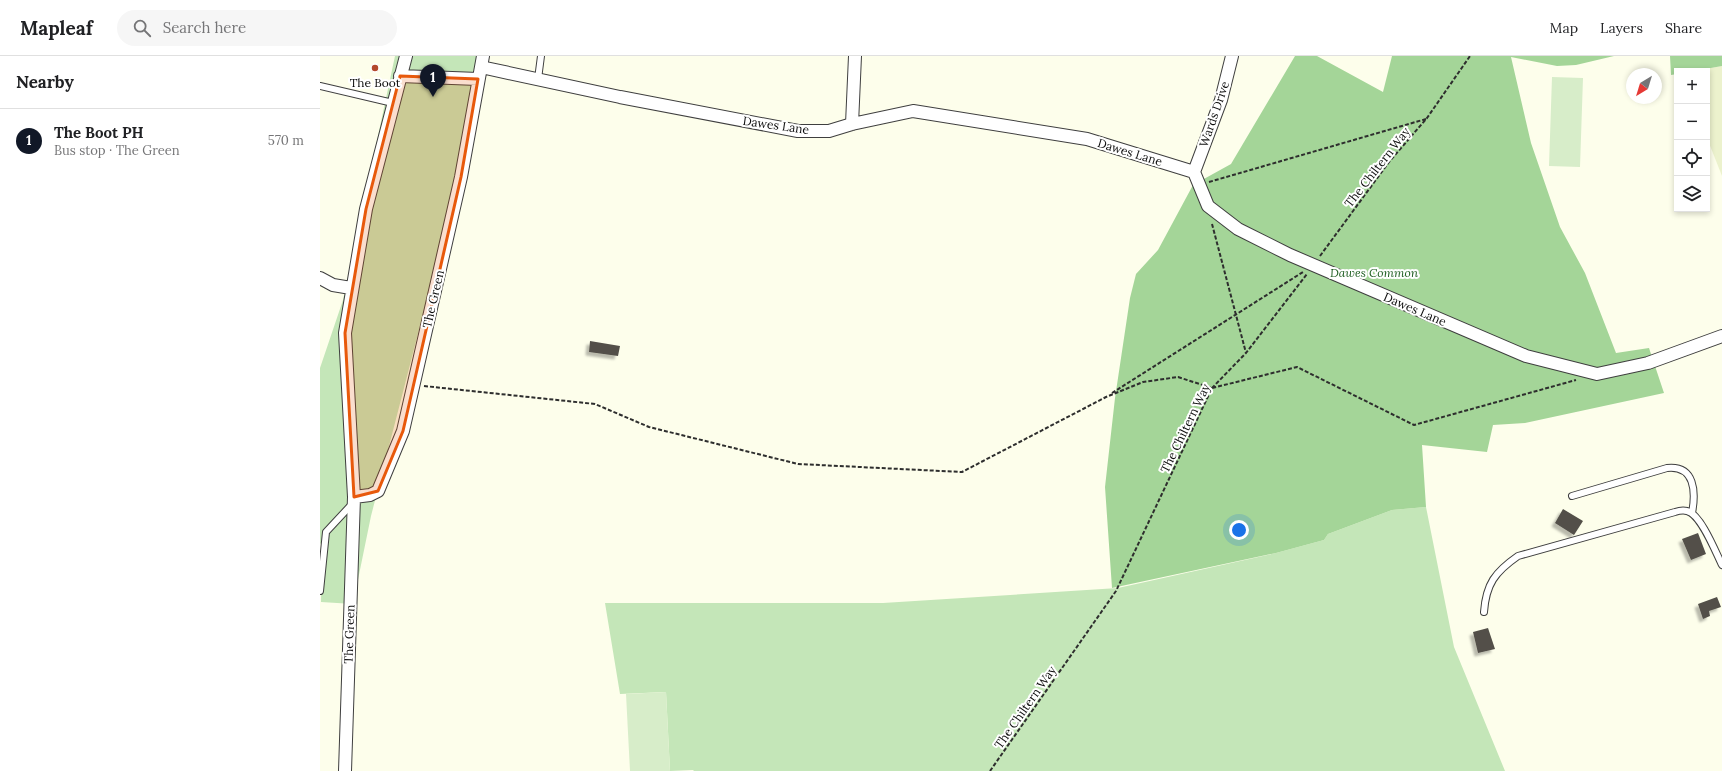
<!DOCTYPE html>
<meta charset="utf-8">
<style>
:root{--surface:#fff;--page:#f6f6f6;--text:#202124;--muted:#757577;--line:#e0e0e0;--accent:#111827}
body{margin:0;font-family:Lora,serif;background:var(--page);color:var(--text)}
.controls{position:absolute;right:12px;top:12px;display:grid;overflow:hidden;border-radius:0px;box-shadow:0 2px 6px #0003}
.controls button{width:36px;height:36px;display:grid;place-items:center;padding:0;border:0;border-bottom:1px solid var(--line);background:var(--surface);color:var(--text);font:20px sans-serif}
.compass{position:absolute;left:1306px;top:12px;width:36px;height:36px;border-radius:50%;background:var(--surface);box-shadow:0 2px 6px #0003;rotate:218deg}
.you{position:absolute;left:919px;top:474px;width:14px;height:14px;margin:-10px;border:3px solid #fff;border-radius:50%;background:#1a73e8;box-shadow:0 0 0 6px #1a73e833}
.badge{display:grid;place-items:center;width:26px;height:26px;border-radius:50%;background:var(--accent);color:#fff;font-size:13px;font-weight:700}
.pin{position:absolute;translate:-50% -33px;filter:drop-shadow(0 1px 2px #0008)}
.pin::after{content:'';position:absolute;top:21px;width:14px;height:12px;background:inherit;clip-path:polygon(0 0,100% 0,50% 100%)}
.list{margin:0;padding:0;list-style:none}
h2{display:flex;justify-content:space-between;align-items:center;height:52px;margin:0;padding:0 16px;font-size:17px}
h2 small{font-size:13px;font-weight:400;color:var(--muted)}
.list li{display:grid;grid-template-columns:26px 1fr auto;gap:12px;align-items:center;box-sizing:border-box;height:64px;padding:0 16px;border-top:1px solid var(--line)}
.list b{display:block;font-size:15px;white-space:nowrap}
.list p{margin:0;font-size:13px;white-space:nowrap;color:var(--muted)}
.list em{font-size:13px;font-style:normal;color:var(--muted)}
.icon{flex:none;width:22px;height:22px;fill:none;stroke:currentColor;stroke-width:2;stroke-linecap:round;stroke-linejoin:round}
.map{position:relative;flex:none;width:1402px;height:715px;overflow:hidden}
header{display:flex;align-items:center;gap:24px;box-sizing:border-box;height:56px;padding:0 20px;background:var(--surface);border-bottom:1px solid var(--line)}
header strong{font-size:19px}
nav{display:flex;gap:22px;margin-inline-start:auto;font-size:14px}
.search{width:280px;height:36px;background:var(--page);display:flex;align-items:center;gap:10px;box-sizing:border-box;padding:0 14px;border-radius:22px;color:var(--muted);font-size:15px}
main{display:flex}
aside{flex:1;background:var(--surface)}
.map>svg:first-child{display:block}
.farmland{fill:#ecf2cd}
.green{fill:#c4e6b8}
.forest{fill:#a4d598}
.pitch{fill:#d7edc9}
.building{fill:#535049;filter:url(#shadow)}
.lines{fill:none;stroke-linecap:round;stroke-linejoin:round}
.lane-casing{stroke:#3f3f3f;stroke-width:8}
.street-casing{stroke:#3f3f3f;stroke-width:14}
.path{stroke:#2e2e2e;stroke-width:2;stroke-dasharray:4 2;stroke-linecap:butt}
.lane{stroke:#fff;stroke-width:6}
.street{stroke:#fff;stroke-width:12}
.marked{fill:#e8590c;fill-opacity:0.2;stroke:#e8590c;stroke-width:3;stroke-linejoin:round}
.poi-dot{fill:#b3482d;stroke:#fff;stroke-width:1.5}
.labels{text-anchor:middle;dominant-baseline:central;stroke-width:4;stroke-linejoin:round;paint-order:stroke}
.poi-label{font-size:12px;fill:#0c0c0c;stroke:#fff}
.street-label{font-size:12px;fill:#0c0c0c;stroke:#fff}
.park-label{font-size:12px;font-style:italic;fill:#205f23;stroke:#fff}
</style>
<header>
<strong>Mapleaf</strong>
<div class="search"><svg class="icon" aria-label="search" viewBox="0 0 24 24"><circle cx="10" cy="10" r="6"/><path d="M15 15l6 6"/></svg>Search here</div>
<nav><a>Map</a><a>Layers</a><a>Share</a></nav>
</header>
<main>
<aside>
<h2>Nearby<small></small></h2>
<ul class="list">
<li><span class="badge">1</span><div><b>The Boot PH</b><p>Bus stop · The Green</p></div><em>570 m</em></li>
</ul>
</aside>
<div class="map">
<svg width="1402" height="715" viewBox="0 0 1402 715">
<defs>
<filter id="shadow"><feDropShadow dx="-3.5" dy="3.5" stdDeviation="1" flood-color="#0004"/></filter>
</defs>
<rect width="100%" height="100%" fill="#fdfeeb"/>
<path class="farmland" d="M1402,10V120L1387,82V15H1374Z"/>
<path class="green" d="M75,0H158L135,134L51,460L33,548L1,546L2,489L0,487V312L23,244Z
M1106,451L1134,591L1185,715H374L373,714L350,715L346,636L300,638L285,547H563L798,532L956,497L1004,484L1008,478L1072,454Z"/>
<path class="forest" d="M975,0H997L1063,36L1072,0H1294L1256,9L1237,10L1191,1L1211,87L1240,171L1265,217L1296,297L1329,292L1344,337L1205,367L1173,369L1167,396L1102,389L1106,451L1072,454L1008,478L1004,484L956,497L792,532L785,431L795,342L810,242L816,218L838,194L873,129L911,108Z
M1350,0H1402V10L1374,15H1357V18L1351,19Z"/>
<path class="pitch" d="M1232,21L1263,22L1260,111L1229,110Z
M346,636L350,715H310L306,638Z"/>
<path class="building" d="M270,285L300,290L298,300L269,296Z
M1243,453L1263,465L1254,479L1235,467Z
M1378,477L1386,498L1371,504L1362,483Z
M1397,541L1401,551L1389,555L1390,560L1383,563L1378,548Z
M1168,572L1175,593L1158,597L1153,576Z"/>
<g class="lines">
<g class="lane-casing">
<path id="lane" d="M218,23L221,0
M0,30L73,47
M1252,440L1347,412C1375,409 1376,436 1372,457
M0,535L6,476L33,447
M1164,556C1166,528 1175,516 1198,500L1355,456C1358,455 1363,454 1367,455C1381,458 1396,497 1402,509"/>
</g>
<g class="street-casing">
<path id="street" d="M161,11L300,41L478,75H509L532,68L593,55L767,83L874,116L888,150L918,173L970,199L1206,300L1277,318L1328,307L1402,280
M80,20L158,23
M532,68L535,0
M874,116L901,44L912,0
M0,222L13,229L31,232
M34,441L50,439L58,435L83,375L141,121L163,0
M25,715L34,441L25,277L46,153L86,0"/>
</g>
<path class="path" d="M889,126L1106,63
M892,168L926,297
M1000,200L1069,106L1107,62L1150,0
M104,330L275,348L329,371L478,408L642,416L786,341L823,326L858,321L892,332L977,311L1094,369L1256,324
M792,337L983,216
M670,715L796,535L892,332L926,297L987,218"/>
<use href="#lane" class="lane"/>
<use href="#street" class="street"/>
</g>
<path class="marked" d="M80,20L158,23L141,121L83,375L58,435L34,441L25,277L46,153Z"/>
<circle class="poi-dot" cx="55" cy="12" r="4"/>
<g class="labels">
<g class="poi-label">
<text x="55" y="26">The Boot</text>
</g>
<g class="street-label">
<text transform="translate(894 58) rotate(-71)">Wards Drive</text>
<text transform="translate(456 69) rotate(8)">Dawes Lane</text>
<text transform="translate(810 96) rotate(17)">Dawes Lane</text>
<text transform="translate(1057 111) rotate(-52)">The Chiltern Way</text>
<text transform="translate(113 243) rotate(-77)">The Green</text>
<text transform="translate(1095 253) rotate(23)">Dawes Lane</text>
<text transform="translate(865 372) rotate(-64)">The Chiltern Way</text>
<text transform="translate(29 578) rotate(-88)">The Green</text>
<text transform="translate(705 651) rotate(-55)">The Chiltern Way</text>
</g>
<g class="park-label">
<text x="1054" y="216">Dawes Common</text>
</g>
</g>
</svg>
<div class="controls">
<button>+</button>
<button>−</button>
<button><svg class="icon" aria-label="locate" viewBox="0 0 24 24"><circle cx="12" cy="12" r="6"/><path d="M12 2v4M12 18v4M2 12h4M18 12h4"/></svg></button>
<button><svg class="icon" aria-label="layers" viewBox="0 0 24 24"><path d="M12 4l9 5-9 5-9-5zM3 14l9 5 9-5"/></svg></button>
</div>
<svg class="compass" viewBox="-18 -18 36 36"><path d="M0-13l5 13h-10z" fill="#e53935"/><path d="M0 13l5-13h-10z" fill="#757577"/></svg>
<div class="you"></div>
<div class="pin badge" style="left:113px;top:41px">1</div>
</div>
</main>
